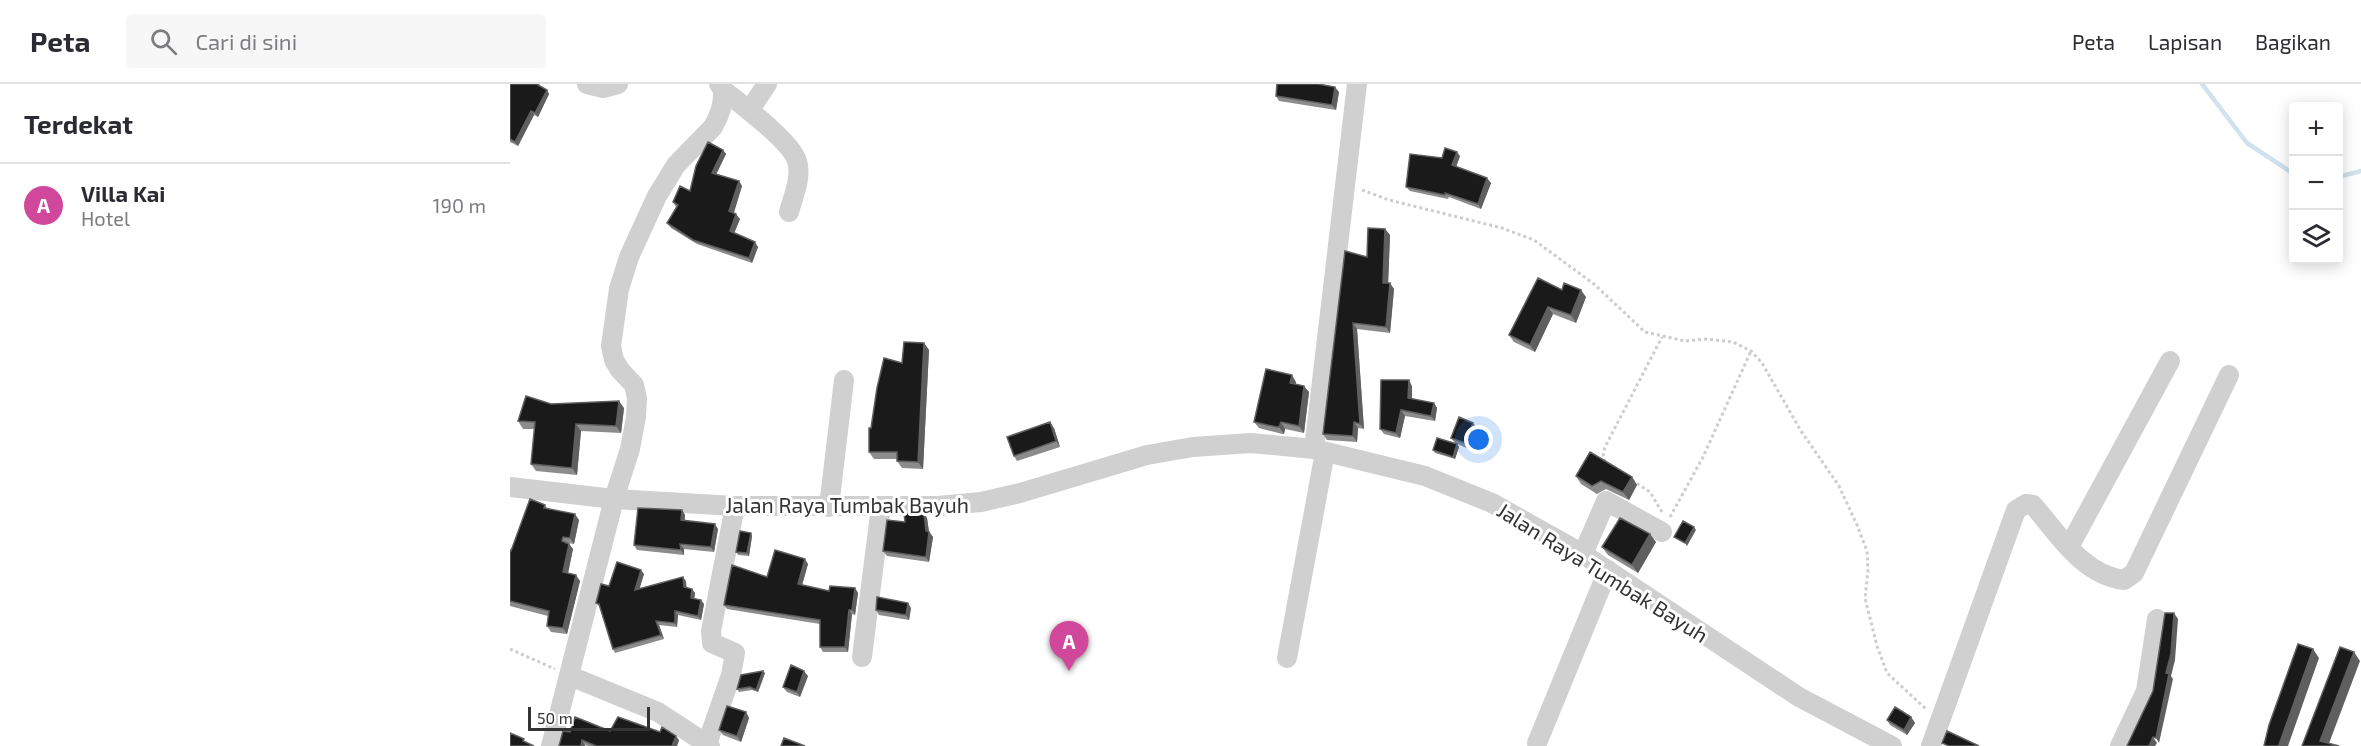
<!DOCTYPE html>
<html lang="id">
<meta charset="utf-8">
<style>
:root{--surface:#fff;--page:#f7f7f7;--text:#2b2b33;--muted:#7c7c81;--line:#e1e1e2;--accent:#2563eb}
body{margin:0;font-family:"Exo 2",sans-serif;background:var(--page);color:var(--text)}
.controls{position:absolute;right:18px;top:18px;display:grid;overflow:hidden;border-radius:6px;box-shadow:0 3px 15px #0003}
.controls button{width:54px;height:54px;display:grid;place-items:center;padding:0;border:0;border-bottom:2px solid var(--line);background:var(--surface);color:var(--text);font:30px sans-serif}
.scale{position:absolute;left:18px;bottom:15px;width:122px;box-sizing:border-box;padding-left:6px;border:3px solid #333;border-top:0;font-size:16px;line-height:21px;white-space:nowrap;color:#333;-webkit-text-stroke:4px #fff;paint-order:stroke}
.you{position:absolute;left:969px;top:356px;width:21px;height:21px;margin:-15px;border:4px solid #fff;border-radius:50%;background:#1a73e8;box-shadow:0 0 0 9px #1a73e833}
.badge{display:grid;place-items:center;width:39px;height:39px;border-radius:50%;background:var(--accent);color:#fff;font-size:20px;font-weight:700}
.pin{position:absolute;translate:-50% -50px;filter:drop-shadow(0 2px 3px #0008)}
.pin::after{content:'';position:absolute;top:32px;width:21px;height:18px;background:inherit;clip-path:polygon(0 0,100% 0,50% 100%)}
.list{margin:0;padding:0;list-style:none}
h2{display:flex;justify-content:space-between;align-items:center;height:78px;margin:0;padding:0 24px;font-size:26px}
h2 small{font-size:20px;font-weight:400;color:var(--muted)}
.list li{display:grid;grid-template-columns:39px 1fr auto;gap:18px;align-items:center;box-sizing:border-box;height:84px;padding:0 24px;border-top:2px solid var(--line)}
.list b{display:block;font-size:22px;white-space:nowrap}
.list p{margin:0;font-size:20px;white-space:nowrap;color:var(--muted)}
.list em{font-size:20px;font-style:normal;color:var(--muted)}
.icon{flex:none;width:33px;height:33px;fill:none;stroke:currentColor;stroke-width:2;stroke-linecap:round;stroke-linejoin:round}
.map{position:relative;flex:none;width:1851px;height:662px;overflow:hidden}
header{display:flex;align-items:center;gap:36px;box-sizing:border-box;height:84px;padding:0 30px;background:var(--surface);border-bottom:2px solid var(--line)}
header strong{font-size:28px}
nav{display:flex;gap:33px;margin-inline-start:auto;font-size:21px}
.search{width:420px;height:54px;background:var(--page);display:flex;align-items:center;gap:15px;box-sizing:border-box;padding:0 21px;border-radius:6px;color:var(--muted);font-size:22px}
main{display:flex}
aside{flex:1;background:var(--surface)}
.map>svg:first-child{display:block}
.lines{fill:none;stroke-linecap:round;stroke-linejoin:round}
.stream{stroke:#cfe2ee;stroke-width:4.5}
.path{stroke:#cdcdcd;stroke-width:3;stroke-dasharray:3 3;stroke-linecap:butt}
.minor{stroke:#d0d0d0;stroke-width:20}
.wall{fill:#8c8c8c}
.shaded-wall{fill:#5f5f5f}
.building{fill:#1a1a1a;stroke:#5f5f5f;stroke-width:1.5}
.labels{text-anchor:middle;dominant-baseline:central;stroke-width:6;stroke-linejoin:round;paint-order:stroke}
.street-label{font-size:21px;fill:#333;stroke:#fff}
</style>
<header>
<strong>Peta</strong>
<div class="search"><svg class="icon" aria-label="search" viewBox="0 0 24 24"><circle cx="10" cy="10" r="6"/><path d="M15 15l6 6"/></svg>Cari di sini</div>
<nav><a>Peta</a><a>Lapisan</a><a>Bagikan</a></nav>
</header>
<main>
<aside>
<h2>Terdekat<small></small></h2>
<ul class="list">
<li><span class="badge" style="background:#d1479c">A</span><div><b>Villa Kai</b><p>Hotel</p></div><em>190 m</em></li>
</ul>
</aside>
<div class="map">
<svg width="1851" height="662" viewBox="0 0 1851 662">
<rect width="100%" height="100%" fill="#fff"/>
<g class="lines">
<path class="stream" d="M1692,0L1737,59L1784,90
M1828,93L1851,87"/>
<path class="path" d="M852,106L879,116L992,144L1024,156L1084,200L1135,248L1175,257L1196,255L1223,258L1241,267L1252,279L1291,347L1329,402L1347,441L1357,467L1358,487L1355,514L1367,562L1377,589L1417,626
M1095,378L1093,369L1096,361L1152,253
M1122,396L1140,408L1152,428
M1160,433L1193,373L1241,267
M0,565L45,585"/>
<path class="minor" d="M77,0L93,4L108,0
M209,0L213,6C231,20 281,57 287,77C292,93 283,113 279,128
M239,27L257,0
M804,365L847,0
M0,403L104,415L225,422H428L471,418L510,409L637,371L683,363L741,359L804,365L915,392L982,419L1073,470L1289,613L1382,662
M319,423L334,296
M1559,463L1660,277
M1073,470L1096,417L1152,448
M352,573L371,423
M777,574L815,368
M60,592L148,628L200,662
M1027,659L1098,486
M197,660L221,591L225,569L202,559L201,547L225,422
M41,662L104,415L120,365L126,333L127,314L124,301L110,286L104,276L101,262L109,205L119,173L147,112L166,81L203,43C210,31 214,19 213,6
M1421,662L1506,426L1516,420L1523,421C1549,451 1573,491 1614,496L1624,489L1719,291
M1610,662L1636,607L1647,535"/>
</g>
<path class="wall" d="M0,0L31,3L37,6L39,10L28,33L24,31L8,62L0,58Z
M829,8L826,26L769,17L766,12Z
M213,66L216,70L206,90L229,97L232,102L223,129L230,135L224,149L248,163L242,179L187,160L161,144L157,139L166,123L163,118L180,107Z
M950,72L946,83L981,99L971,125L939,113L938,115L900,107L896,103L932,74Z
M875,145L880,151L878,199L884,205L880,249L847,245L854,345L848,344L847,358L817,356L813,350L857,173Z
M1052,206L1076,213L1066,239L1043,230L1025,268L1004,258L999,251Z
M414,259L419,266L413,385L392,384L387,377V375H364L359,368L361,344L392,279Z
M786,298V300L799,308L794,349L775,345L774,350H772L749,344L744,338Z
M902,302V315L924,319L927,324L925,337L895,332L890,354L874,350L870,345Z
M41,320L114,324L111,349L71,347L67,391L26,387L21,380L25,345H13L8,337Z
M544,344L550,363L507,377L504,372Z
M967,344L959,365L945,359L941,354Z
M947,360L949,363L945,375L925,369L923,366Z
M1066,392L1122,393L1127,401L1119,416L1096,405L1087,410L1071,400Z
M35,421L38,425L69,436L64,460L57,459L59,460L63,465L58,489L70,497L57,550L41,548L37,542L38,532L0,522V466L1,467Z
M172,426L175,431V437L208,445L204,468L174,465V471L127,466L124,461Z
M414,429L417,434L419,447L423,453L419,478L377,472L373,467L395,438Z
M241,449L242,452L239,472L228,471L226,468Z
M1146,458L1128,489L1098,471L1092,463Z
M298,480L292,501L319,507L345,504L348,509L345,531L342,530L338,568H313L310,563V540L217,525L214,521L257,493Z
M134,490L129,504L176,497V504L182,505L185,509L184,515L194,520L191,536L168,531L167,543L149,541L154,555L105,569L103,565L90,523L86,519L99,502Z
M401,524L399,536L369,531L366,526Z
M255,589L248,608L242,606L229,608L227,605Z
M298,592L290,613L277,608L273,603Z
M236,628L239,634L231,658L213,651L209,646Z
M1401,633L1405,639L1397,651L1380,641L1377,636Z
M100,647L169,656L167,662H78L75,661L60,648Z"/>
<path class="shaded-wall" d="M825,3L829,8L826,26L822,21Z
M37,6L39,10L28,33L25,29Z
M21,27L24,31L8,62L5,58Z
M213,66L216,70L205,93L202,89Z
M947,68L950,72L945,86L942,81Z
M977,94L981,99L971,125L968,120Z
M229,97L232,102L223,132L219,127Z
M226,130L230,135L223,152L220,147Z
M875,145L880,151L878,204L873,199Z
M245,158L248,163L242,179L239,174Z
M880,199L884,205L880,249L876,243Z
M1071,206L1076,213L1066,239L1061,231Z
M1038,223L1043,230L1025,268L1020,261Z
M843,239L847,245L854,345L850,340Z
M414,259L419,266L413,385L408,378Z
M782,291L786,298L785,305L780,299Z
M899,296L902,302V319L898,314Z
M794,302L799,308L794,349L789,342Z
M109,317L114,324L111,349L106,342Z
M924,319L927,324L925,337L921,332Z
M891,326L895,332L890,354L886,349Z
M540,338L544,344L550,363L546,357Z
M771,338L775,345L774,350L769,343Z
M844,338L848,344L847,358L843,352Z
M963,339L967,344L959,365L955,359Z
M66,340L71,347L67,391L62,384Z
M947,360L949,363L945,375L943,373Z
M1122,393L1127,401L1119,416L1113,408Z
M172,426L175,431L174,441L171,436Z
M414,429L417,434L419,449V448L423,453L419,478L416,473V447Z
M65,430L69,436L64,460L60,454Z
M205,440L208,445L204,468L201,463Z
M1184,443L1186,446L1177,462L1175,459Z
M241,449L242,452L239,472L237,469Z
M1140,450L1146,458L1128,489L1122,481Z
M59,460L63,465L57,494L53,488Z
M170,460L174,465V471L171,466Z
M295,475L298,480L291,505L288,500Z
M131,486L134,490L128,510L125,506Z
M66,491L70,497L57,550L53,544Z
M173,493L176,497L177,508L174,503Z
M345,504L348,509L345,531L342,526Z
M182,505L185,509L184,518L181,514Z
M191,516L194,520L191,536L188,532Z
M398,519L401,524L399,536L396,531Z
M339,526L342,530L338,568L335,563Z
M165,527L168,531L167,543L165,539Z
M1664,529L1668,535L1665,576L1661,592L1663,595L1649,659L1646,654L1656,589Z
M146,537L149,541L154,555L151,551Z
M1803,565L1809,574L1778,662H1770L1769,661Z
M1844,568L1850,577L1818,662L1810,657Z
M253,587L255,589L248,608L246,606Z
M294,587L298,592L290,613L287,608Z
M236,628L239,634L231,658L227,652Z
M1401,633L1405,639L1397,651L1394,646Z
M166,652L169,656L167,662H162Z
M1643,653L1647,659L1645,662H1639Z
M72,656L75,661V662H71Z"/>
<path class="building" d="M0,0H29L28,1L37,6L25,29L21,27L5,58L0,55Z
M767,0H808L825,3L822,21L766,12Z
M198,58L213,66L202,89L229,97L219,127L226,130L220,147L245,158L239,174L183,156L157,139L168,121L163,118L170,102L180,107L186,82Z
M935,64L947,68L942,81L977,94L968,120L935,109V111L896,103L900,70L932,74Z
M858,144L875,145L873,199H880L876,243L843,239L850,340L844,338L843,352L813,350L835,167L857,173Z
M1028,194L1052,206L1054,199L1071,206L1061,231L1038,223L1020,261L999,251Z
M394,258L414,259L408,378L387,377V368H359V344H361L367,304L374,274L392,279Z
M756,285L782,291L780,299L794,302L789,342L771,338L769,343H767L744,338Z
M871,296H899L898,314L924,319L921,332L891,326L886,349L870,345Z
M16,312L41,320L109,317L106,342L66,340L62,384L21,380L25,338L8,337Z
M949,333L963,339L955,359L941,354Z
M540,338L546,357L504,372L497,353Z
M927,354L947,360L943,373L923,366Z
M1080,368L1122,393L1113,408L1091,397L1082,402L1066,392Z
M20,415L35,421L34,424L65,430L60,454L53,453L52,457L59,460L53,488L66,491L53,544L37,542L39,527L0,517V466L1,467Z
M128,424L172,426L171,436L205,440L201,463L170,460L171,466L124,461Z
M394,429H414L416,447L419,448L416,473L373,467L377,436L395,438Z
M1110,434L1140,450L1122,481L1092,463Z
M1173,437L1184,443L1175,459L1164,453Z
M230,447L241,449L237,469L226,468Z
M265,466L295,475L288,500L319,507L320,502L345,504L342,526H339L335,563H310V536L214,521L222,481L257,493Z
M107,478L131,486L125,506L173,493L174,503L182,505L181,514L191,516L188,532L165,527V539L146,537L151,551L103,565L89,520L86,519L91,500L99,502Z
M367,513L398,519L396,531L366,526Z
M1655,529H1664L1661,570L1656,589L1659,590L1646,654L1643,653L1639,662H1617L1643,607Z
M1788,560L1803,565L1769,661L1772,662H1754L1759,641Z
M1830,563L1844,568L1810,657L1829,662H1792Z
M281,581L294,587L287,608L273,603Z
M253,587L246,606L240,603L227,605L231,591Z
M217,622L236,628L227,652L209,646Z
M1385,623L1401,633L1394,646L1377,636Z
M65,633L100,647L108,633L150,648L152,643L166,652L162,662H86L72,656L71,662H49L53,647L60,648Z
M1437,647L1469,662H1439L1432,659Z
M0,649L14,655L13,657L24,662H0Z
M274,654L295,662H271Z"/>
<g class="labels">
<g class="street-label">
<text x="337" y="420">Jalan Raya Tumbak Bayuh</text>
<text transform="translate(1093 488) rotate(32)">Jalan Raya Tumbak Bayuh</text>
</g>
</g>
</svg>
<div class="controls">
<button>+</button>
<button>−</button>
<button><svg class="icon" aria-label="layers" viewBox="0 0 24 24"><path d="M12 4l9 5-9 5-9-5zM3 14l9 5 9-5"/></svg></button>
</div>
<div class="scale">50 m</div>
<div class="you"></div>
<div class="pin badge" style="left:559px;top:587px;background:#d1479c">A</div>
</div>
</main>
